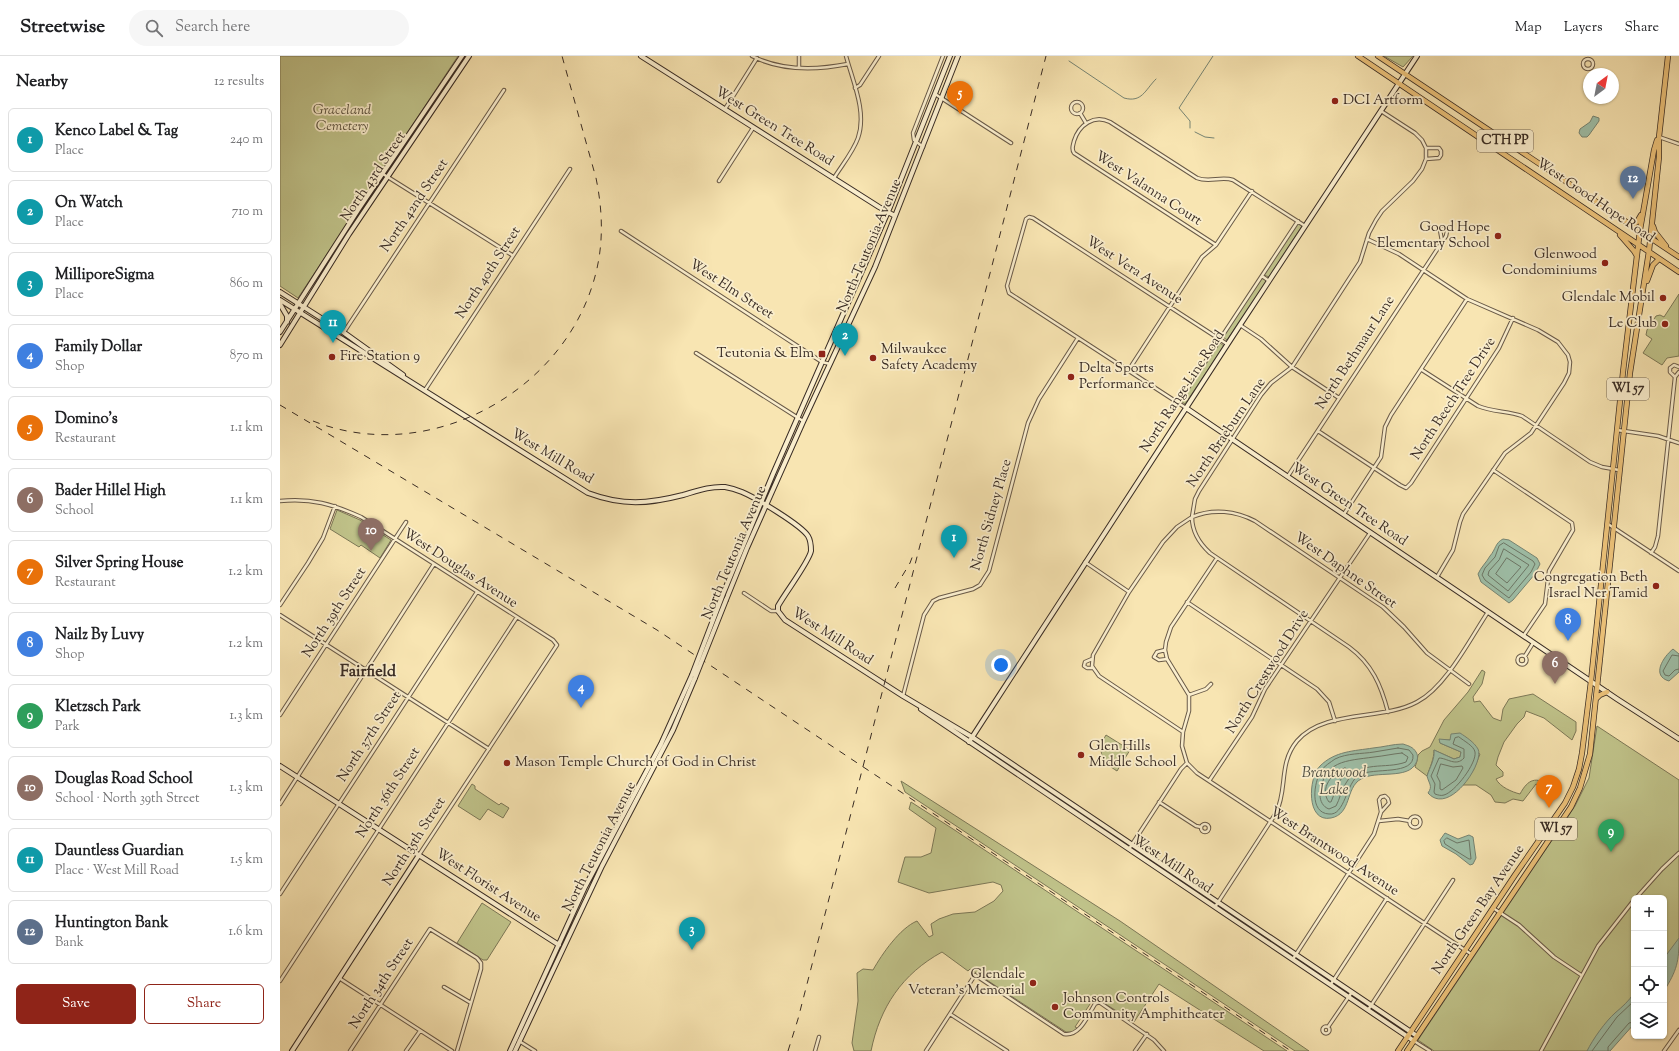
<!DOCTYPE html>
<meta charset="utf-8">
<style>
:root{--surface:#fff;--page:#f6f6f6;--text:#202124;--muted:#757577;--line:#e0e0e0;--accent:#8f2418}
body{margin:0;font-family:"Sorts Mill Goudy",serif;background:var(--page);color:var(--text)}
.controls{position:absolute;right:12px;bottom:12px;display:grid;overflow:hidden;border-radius:6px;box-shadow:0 1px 3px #0004}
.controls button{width:36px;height:36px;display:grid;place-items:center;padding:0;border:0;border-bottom:1px solid var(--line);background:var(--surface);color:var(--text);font:20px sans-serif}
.compass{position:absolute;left:1303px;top:12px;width:36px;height:36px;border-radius:50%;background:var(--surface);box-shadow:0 1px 3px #0004;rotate:32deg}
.you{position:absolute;left:721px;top:609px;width:14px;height:14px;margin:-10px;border:3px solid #fff;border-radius:50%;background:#1a73e8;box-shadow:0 0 0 6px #1a73e833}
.badge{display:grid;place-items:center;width:26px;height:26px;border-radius:50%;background:var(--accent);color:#fff;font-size:13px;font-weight:700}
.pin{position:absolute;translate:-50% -33px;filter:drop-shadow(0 1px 2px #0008)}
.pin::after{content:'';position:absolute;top:21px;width:14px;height:12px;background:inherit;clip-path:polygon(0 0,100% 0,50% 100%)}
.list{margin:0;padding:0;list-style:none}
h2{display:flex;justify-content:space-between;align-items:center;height:52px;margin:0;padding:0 16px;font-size:17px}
h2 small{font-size:13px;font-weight:400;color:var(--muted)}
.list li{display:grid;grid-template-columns:26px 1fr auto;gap:12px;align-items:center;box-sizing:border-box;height:64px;margin:0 8px 8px;padding:0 8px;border:1px solid var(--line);border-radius:6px}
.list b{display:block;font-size:15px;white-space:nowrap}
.list p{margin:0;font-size:13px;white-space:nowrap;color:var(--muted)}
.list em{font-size:13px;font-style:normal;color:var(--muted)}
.actions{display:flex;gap:8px;padding:12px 16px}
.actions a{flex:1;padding:9px 0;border:1px solid var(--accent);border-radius:6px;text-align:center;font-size:14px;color:var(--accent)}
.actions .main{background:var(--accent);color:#fff}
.icon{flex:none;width:22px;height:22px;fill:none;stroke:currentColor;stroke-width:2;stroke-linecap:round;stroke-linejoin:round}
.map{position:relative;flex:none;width:1399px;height:995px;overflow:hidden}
header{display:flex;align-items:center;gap:24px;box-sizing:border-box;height:56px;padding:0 20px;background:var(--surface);border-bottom:1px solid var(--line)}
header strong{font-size:19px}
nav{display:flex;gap:22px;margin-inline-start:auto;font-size:14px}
.search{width:280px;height:36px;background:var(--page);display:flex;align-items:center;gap:10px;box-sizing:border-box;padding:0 14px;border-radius:22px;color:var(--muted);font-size:15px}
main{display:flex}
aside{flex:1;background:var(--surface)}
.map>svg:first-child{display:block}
.green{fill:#c0c38a;stroke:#7c7857}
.water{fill:#9ebfa8;stroke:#768473}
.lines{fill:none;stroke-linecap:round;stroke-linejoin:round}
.shore{stroke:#6c7666;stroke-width:1}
.stream{stroke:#768473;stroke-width:1}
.street-casing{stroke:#695a48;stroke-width:4.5}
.secondary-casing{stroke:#392c24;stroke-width:6}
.primary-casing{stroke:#392c24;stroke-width:6}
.street{stroke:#faeecd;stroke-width:2.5}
.secondary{stroke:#faeecd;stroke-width:4}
.primary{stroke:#ecc279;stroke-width:4.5}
.rail{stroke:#392c24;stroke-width:1;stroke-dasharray:7 7;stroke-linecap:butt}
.secondary-bridge-casing{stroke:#392c24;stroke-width:6;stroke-linecap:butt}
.secondary-bridge{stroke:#faeecd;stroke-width:4}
.poi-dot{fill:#8f2418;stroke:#faeecd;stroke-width:1.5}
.labels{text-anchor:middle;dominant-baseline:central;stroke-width:3.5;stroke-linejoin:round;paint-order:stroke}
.shield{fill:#faeecd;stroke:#736657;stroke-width:1}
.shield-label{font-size:13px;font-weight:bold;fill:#392c24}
.poi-label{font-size:14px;fill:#392c24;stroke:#faeecd;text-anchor:start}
.park-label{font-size:14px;font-style:italic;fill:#5b523e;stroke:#faeecd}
.street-label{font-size:14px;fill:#392c24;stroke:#faeecd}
.water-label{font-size:15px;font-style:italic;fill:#525145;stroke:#faeecd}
.quarter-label{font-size:16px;font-weight:bold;fill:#392c24;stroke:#faeecd}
</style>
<header>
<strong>Streetwise</strong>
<div class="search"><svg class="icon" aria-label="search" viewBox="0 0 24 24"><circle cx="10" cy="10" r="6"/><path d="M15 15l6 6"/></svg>Search here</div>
<nav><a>Map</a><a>Layers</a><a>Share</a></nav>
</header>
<main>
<aside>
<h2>Nearby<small>12 results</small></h2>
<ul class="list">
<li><span class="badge" style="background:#0f9aa8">1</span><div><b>Kenco Label &amp; Tag</b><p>Place</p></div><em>240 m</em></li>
<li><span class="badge" style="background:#0f9aa8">2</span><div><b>On Watch</b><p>Place</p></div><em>710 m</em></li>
<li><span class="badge" style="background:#0f9aa8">3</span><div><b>MilliporeSigma</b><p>Place</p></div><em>860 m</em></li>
<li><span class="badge" style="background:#3f7fe0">4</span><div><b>Family Dollar</b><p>Shop</p></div><em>870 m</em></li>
<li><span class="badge" style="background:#e8710a">5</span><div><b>Domino's</b><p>Restaurant</p></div><em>1.1 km</em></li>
<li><span class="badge" style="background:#8d6e63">6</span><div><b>Bader Hillel High</b><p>School</p></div><em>1.1 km</em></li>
<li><span class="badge" style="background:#e8710a">7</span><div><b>Silver Spring House</b><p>Restaurant</p></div><em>1.2 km</em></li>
<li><span class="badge" style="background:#3f7fe0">8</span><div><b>Nailz By Luvy</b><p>Shop</p></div><em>1.2 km</em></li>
<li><span class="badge" style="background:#2e9e5b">9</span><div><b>Kletzsch Park</b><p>Park</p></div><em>1.3 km</em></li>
<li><span class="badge" style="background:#8d6e63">10</span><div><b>Douglas Road School</b><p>School · North 39th Street</p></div><em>1.3 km</em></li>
<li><span class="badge" style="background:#0f9aa8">11</span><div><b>Dauntless Guardian</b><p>Place · West Mill Road</p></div><em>1.5 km</em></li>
<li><span class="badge" style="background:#5c6f8a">12</span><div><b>Huntington Bank</b><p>Bank</p></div><em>1.6 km</em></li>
</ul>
<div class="actions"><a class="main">Save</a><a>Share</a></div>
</aside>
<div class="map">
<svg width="1399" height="995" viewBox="0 0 1399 995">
<rect width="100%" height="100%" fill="#f8e5b2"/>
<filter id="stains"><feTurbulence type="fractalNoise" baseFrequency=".005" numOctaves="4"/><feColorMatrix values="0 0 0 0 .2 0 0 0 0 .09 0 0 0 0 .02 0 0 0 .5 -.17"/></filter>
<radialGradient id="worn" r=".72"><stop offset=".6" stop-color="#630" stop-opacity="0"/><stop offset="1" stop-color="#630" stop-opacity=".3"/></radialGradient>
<path class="green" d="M0,0H178L18,242L0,230Z
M1104,0H1133L1123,11Z
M1018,167L1022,170L989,221L984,219Z
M982,222L987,225L947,284L943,281Z
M1399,238V300L1387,302L1382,309L1363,297L1372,283L1366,279L1367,274L1376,260L1380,259L1384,261Z
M940,287L944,290L905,348L901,345Z
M57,454L80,464L111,484L100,502L81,489L79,491L50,473Z
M1202,614L1205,616L1202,628L1193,641L1194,646L1200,645L1213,662L1221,665L1223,653L1229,643L1253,638L1296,666V675L1292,684L1264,662L1246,655L1244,661L1237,668L1224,686L1218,701L1216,709L1223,716V720L1216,723C1220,731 1232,736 1240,738C1248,723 1256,720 1270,730V737L1256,728L1243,745L1233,743L1225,747L1215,746L1211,739L1196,729H1183L1194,713L1200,698L1170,684H1160V687L1181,696L1180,701L1174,703L1154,694C1154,703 1150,711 1147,720L1135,711L1137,705L1138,699L1142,695L1150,691L1164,664L1188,636Z
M1317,670L1399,724V896L1384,916V842H1354V955L1319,995H1154L1138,984L1295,750L1309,722Z
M826,679L850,694L837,715C822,706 816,695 826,679Z
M621,725L840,865L1029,995H1015L625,736Z
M192,728L195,730V733L219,749L221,747L229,752L223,762L208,753L200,764L178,750Z
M631,746L673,773L1007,995H984L879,928L854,966L816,942L812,945L795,971L797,972L793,976H786L690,913L688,915L662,896C622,918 600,951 591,995H574L572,987L578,945L577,917L583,913L593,914C602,898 620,872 637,865L649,881L653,879L651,868L659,863L673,858L695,856L714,845L723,835L721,829L713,826L649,837L618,826L625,801H641L651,797L656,772L629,753Z
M202,847L231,866L207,904H203L177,887Z"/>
<path class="water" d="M1313,60L1319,62V65L1309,79L1307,81H1302L1299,77L1300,73L1310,66Z
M1223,483L1229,484L1257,502L1260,508L1255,518L1233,544L1229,547L1201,526L1198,518C1201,511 1206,507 1210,500C1216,493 1215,487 1223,483Z
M1393,593L1399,598V616L1389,625C1371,620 1383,601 1393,593Z
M1180,677C1186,681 1194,686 1198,693C1205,706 1169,761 1148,737C1153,730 1149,728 1147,720C1150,711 1155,703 1154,694L1174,703L1180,701L1181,696L1160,687L1159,683L1170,684L1171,678Z
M1123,688C1129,690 1133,691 1136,696C1138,699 1138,703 1136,707C1128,724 1096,714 1081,723C1065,732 1072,758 1051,762C1026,767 1028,722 1040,710C1055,695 1074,695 1093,692C1104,691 1113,688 1123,688Z
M1165,777L1178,783L1189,779L1193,781L1196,802L1193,808L1190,809L1176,798L1162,790L1160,784Z
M1399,882C1399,906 1397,914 1384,935V902Z
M1354,937V968L1330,995H1307C1313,983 1325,966 1335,957C1342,951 1349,945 1354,937Z"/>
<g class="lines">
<path class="shore" d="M1224,487L1253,505L1255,508L1251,516L1229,542L1205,524L1202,519L1205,512L1215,501L1219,490Z
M1224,493L1249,509L1228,535L1208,519L1209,515L1219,504Z
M1227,502L1241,511L1227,527L1216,518Z
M1399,600L1392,599L1383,615L1385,619L1389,620L1395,614L1399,613
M1179,681C1184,685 1194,690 1195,696C1197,707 1175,736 1164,739C1161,740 1158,739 1155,738L1154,736L1155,728L1151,720L1159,702C1167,702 1176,711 1184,702V693L1173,688L1175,682Z
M1118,692L1129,694L1133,699C1135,720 1093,711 1079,719C1066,727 1065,760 1049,758C1029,757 1034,726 1041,715C1044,710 1051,706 1055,703C1067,697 1082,698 1094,696C1102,695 1110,693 1118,692Z
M1122,697L1128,701L1126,706C1105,714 1080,703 1066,727C1061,734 1060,743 1056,750L1049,753C1043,751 1040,745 1040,739C1043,704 1066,705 1094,701C1104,700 1112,698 1122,697Z
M1161,708L1173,711L1182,710L1183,712L1176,724L1162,734L1160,733V726L1157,720Z
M1065,712L1067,715L1059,726L1051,746H1049C1039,733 1052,716 1065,712Z
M1167,782L1177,787L1189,784L1191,803H1189L1165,788L1164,785Z
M1312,995L1337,961L1354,945
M1328,995V991L1349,967L1354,966"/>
<path class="stream" d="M789,5L844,42C862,47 865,34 876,23
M910,72V65L899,52L933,0
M915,76L925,81L934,82"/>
<g class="street-casing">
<path id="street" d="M472,0C501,15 537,14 568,8
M1303 8a5 5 0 1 1 10 0a5 5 0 1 1-10 0Z
M519,12V0
M575,32L580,29L599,0
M655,38L731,87
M791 52a6 6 0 1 1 12 0a6 6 0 1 1-12 0Z
M445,53L477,2
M800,57L806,67
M1379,81L1399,88
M643,91L634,84L633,77L663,0
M1146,92H1159L1161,95V99L1159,102L1146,103
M103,118L232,199
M554,122C562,109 573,96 578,82C587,56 573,26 566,0
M439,125L473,72
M341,175L542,306L550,308
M1087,183L1119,198L1187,243L1258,274L1278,286L1288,299L1290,306L1289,317L1284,327L1251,377L1225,397L1183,458L1180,466L1173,494L1157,521
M936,189L794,97C791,93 793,90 794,85C799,69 814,58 830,66L917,122C929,127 941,120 953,124L1025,170
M982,220L989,225
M960,269L981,283L1012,311L1059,342
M64,276L224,34
M416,297L523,365
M1142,314L1198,350C1212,356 1228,355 1242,360L1310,406L1322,411L1339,414
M848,315L922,201L936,189L972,135
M1395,321L1390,316V312L1394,309L1399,311
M145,334L290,113
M898,347L1018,165
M906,352L729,237L727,230L746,163L749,161L753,162L947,288
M1337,374L1378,380L1399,387
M1038,375L1120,429L1126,432L1131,427L1219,292L1233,262
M1213,414L1292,467L1293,474L1269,515L1265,548L1244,579
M1008,420L1166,180L1167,175L1165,172L1160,174L1162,185
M0,445C32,442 52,448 81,461L273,584L277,589L139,799
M1064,458L1101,401L1105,371L1111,359L1187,243
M1328,468L1399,515
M1371,497L1375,491L1378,480L1395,321L1399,316
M937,502L891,571L886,586L885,594L887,603L909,639V655L903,676L902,690L907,707L917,717L1191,898
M805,506L849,536
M464,537L491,555H498
M907,546L1037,633L1049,646L1055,665
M0,549L28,507L43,482L55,450
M0,559L209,693
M885,594L877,596L874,601L879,604L887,603
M1237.5 604a4.5 4.5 0 1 1 9 0a4.5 4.5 0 1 1-9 0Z
M1245,600L1253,587
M812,603L805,606L804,610L807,612H813
M909,639L926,633L931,628
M623,640L644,559L653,545L659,542L693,533L700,529L709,515L748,367L759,343L798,282
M1108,656C1101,629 1092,608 1069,591L930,497C919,487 912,476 912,461C933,452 956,455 975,465L1103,551L1124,571L1147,597L1189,628
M0,659L126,466
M903,676L819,620L812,610L813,599L849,536L883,486L897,471L912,461L915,443L919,435L981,339L991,327L1012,311L1080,206L1089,177L1096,164L1102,155L1133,125L1142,113L1146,103V92L1142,84L1135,77L1101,55
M929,725L972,661L985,633L1090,477
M879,746L916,770L921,771
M0,748L154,508
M1129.5 766a5.5 5.5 0 1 1 11 0a5.5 5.5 0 1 1-11 0Z
M1099,765L1118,763L1130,765
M921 772a4 4 0 1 1 8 0a4 4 0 1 1-8 0Z
M849,793L901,713L907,707
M0,838L197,536
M1356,842L1382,813L1399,797
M935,851L996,757C1008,733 998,708 1017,685C1044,653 1102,665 1137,646C1166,631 1190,583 1208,556
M1213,852L1239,869L1274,901L1301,919
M1013,903L1094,778L1101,756L1099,744L1101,741L1105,740L1108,743L1109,747L1101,756
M59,922L172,995
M0,925L237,561
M1051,928L1107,842
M164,931L191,947
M1088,954L1173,824
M670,958L727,995
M1042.5 974a3.5 3.5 0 1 1 7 0a3.5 3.5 0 1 1-7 0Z
M1048,971L1072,936
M239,985L255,995
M1134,985L1150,995
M70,995L150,873L197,902L201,907V913L177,995
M126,995L140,975
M535,995L539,981
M646,995L695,919L784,978C800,981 808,959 815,948L819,946L874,984L884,995
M855,995L867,978
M1261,995L1318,890L1354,844
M1384,995L1399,974"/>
</g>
<g class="secondary-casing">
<path id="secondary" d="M361,0L599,151L615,160
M0,236L63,276L123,319
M0,244L308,437C343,450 368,448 403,439C417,435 430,430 445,431C451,432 457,434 462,436C476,442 521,469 528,480C531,485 531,490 531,495C529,506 505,537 498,550V555L505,564L623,640L692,681L1137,980
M0,248L7,260V266
M0,276L78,154L182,0
M0,289L69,178L189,0
M906,352L1337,643L1399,683
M443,538L493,418L610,151L670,0
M446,544L467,492L523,366L595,211L678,0
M641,653L1134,985
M689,686L960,269L1137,0
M0,710L279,889
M12,995L139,799
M230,995L305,831L381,688L412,619
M235,995L322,810L393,674L415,622"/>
</g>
<g class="primary-casing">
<path id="primary" d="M1078,0L1399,216
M1098,0L1399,201
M1352,169L1357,166L1361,159
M1373,170L1375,176L1386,190
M1340,179L1354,195L1357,200
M1367,225L1373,209L1379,203
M1316,643L1320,639L1327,636
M1118,995L1235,819L1285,747L1293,731L1299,713L1302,697L1311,625L1343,316L1360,174L1374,94L1377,84
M1127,995L1291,751L1300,732L1310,698L1350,317L1369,195L1379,101V81L1388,0"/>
</g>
<use href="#street" class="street"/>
<use href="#secondary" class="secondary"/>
<use href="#primary" class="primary"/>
<path class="rail" d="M0,349L377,574L1011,995
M33,365C146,410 281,339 314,224C324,190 323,156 316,122L282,0
M615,532L630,507L633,499
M508,995L518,963L766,0"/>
<g class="secondary-bridge-casing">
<path id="secondary-bridge" d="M412,619L443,538
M415,622L446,544"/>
</g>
<use href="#secondary-bridge" class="secondary-bridge"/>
</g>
<g class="poi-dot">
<circle cx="1055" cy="45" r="4"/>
<circle cx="1218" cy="180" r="4"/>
<circle cx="1325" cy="207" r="4"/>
<circle cx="1383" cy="242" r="4"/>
<circle cx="1385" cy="268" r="4"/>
<rect x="538" y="294" width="8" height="8" rx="2"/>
<circle cx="52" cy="301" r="4"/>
<circle cx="593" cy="302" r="4"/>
<circle cx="791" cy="321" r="4"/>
<circle cx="1376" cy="530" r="4"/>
<circle cx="801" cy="699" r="4"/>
<circle cx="227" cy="707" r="4"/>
<circle cx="753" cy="927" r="4"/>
<circle cx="775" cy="951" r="4"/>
</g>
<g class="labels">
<g class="shield">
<rect x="1197" y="74" width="56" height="22" rx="3"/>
<rect x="1327" y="322" width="42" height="22" rx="3"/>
<rect x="1255" y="762" width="42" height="22" rx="3"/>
</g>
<g class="shield-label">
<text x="1225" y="85">CTH PP</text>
<text x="1348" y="333">WI 57</text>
<text x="1276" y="773">WI 57</text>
</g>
<g class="poi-label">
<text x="1063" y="45">DCI Artform</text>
<text x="1210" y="172" text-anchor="end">Good Hope<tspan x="1210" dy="16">Elementary School</tspan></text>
<text x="1317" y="199" text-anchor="end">Glenwood<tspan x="1317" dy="16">Condominiums</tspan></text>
<text x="1375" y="242" text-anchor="end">Glendale Mobil</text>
<text x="1377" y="268" text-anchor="end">Le Club</text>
<text x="601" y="294">Milwaukee<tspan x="601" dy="16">Safety Academy</tspan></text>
<text x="534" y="298" text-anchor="end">Teutonia &amp; Elm</text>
<text x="60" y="301">Fire Station 9</text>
<text x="799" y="313">Delta Sports<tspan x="799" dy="16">Performance</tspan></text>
<text x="1368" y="522" text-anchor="end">Congregation Beth<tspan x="1368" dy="16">Israel Ner Tamid</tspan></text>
<text x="809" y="691">Glen Hills<tspan x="809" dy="16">Middle School</tspan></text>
<text x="235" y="707">Mason Temple Church of God in Christ</text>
<text x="745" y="919" text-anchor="end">Glendale<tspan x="745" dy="16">Veteran's Memorial</tspan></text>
<text x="783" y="943">Johnson Controls<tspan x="783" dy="16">Community Amphitheater</tspan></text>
</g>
<g class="park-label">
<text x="62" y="55">Graceland<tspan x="62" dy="16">Cemetery</tspan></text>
</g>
<g class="street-label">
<text transform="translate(494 71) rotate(32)">West Green Tree Road</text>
<text transform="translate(94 121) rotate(-56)">North 43rd Street</text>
<text transform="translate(868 133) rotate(33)">West Valanna Court</text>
<text transform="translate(1315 145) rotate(34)">West Good Hope Road</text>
<text transform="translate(135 150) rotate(-56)">North 42nd Street</text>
<text transform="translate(590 190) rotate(-67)">North Teutonia Avenue</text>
<text transform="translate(854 215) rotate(33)">West Vera Avenue</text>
<text transform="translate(209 217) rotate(-57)">North 40th Street</text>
<text transform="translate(451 234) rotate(33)">West Elm Street</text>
<text transform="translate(1076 297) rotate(-57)">North Bethmaur Lane</text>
<text transform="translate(903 336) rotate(-57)">North Range Line Road</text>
<text transform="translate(1174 343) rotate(-57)">North Beech Tree Drive</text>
<text transform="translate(947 377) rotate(-56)">North Braeburn Lane</text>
<text transform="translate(272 401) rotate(31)">West Mill Road</text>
<text transform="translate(1069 449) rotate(34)">West Green Tree Road</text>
<text transform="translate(712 459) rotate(-74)">North Sidney Place</text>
<text transform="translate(455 497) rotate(-67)">North Teutonia Avenue</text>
<text transform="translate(180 513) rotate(33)">West Douglas Avenue</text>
<text transform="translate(1065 515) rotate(35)">West Daphne Street</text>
<text transform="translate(55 557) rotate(-57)">North 39th Street</text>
<text transform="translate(552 581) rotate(33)">West Mill Road</text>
<text transform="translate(988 616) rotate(-58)">North Crestwood Drive</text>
<text transform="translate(90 681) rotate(-57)">North 37th Street</text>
<text transform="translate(109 737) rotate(-57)">North 36th Street</text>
<text transform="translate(135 786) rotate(-57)">North 35th Street</text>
<text transform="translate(320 791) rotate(-63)">North Teutonia Avenue</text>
<text transform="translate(1054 796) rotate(33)">West Brantwood Avenue</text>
<text transform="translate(892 809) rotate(34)">West Mill Road</text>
<text transform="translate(208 830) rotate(33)">West Florist Avenue</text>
<text transform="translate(1199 854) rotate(-56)">North Green Bay Avenue</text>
<text transform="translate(102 928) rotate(-57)">North 34th Street</text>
</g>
<g class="water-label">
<text x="1054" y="717">Brantwood<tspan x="1054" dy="17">Lake</tspan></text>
</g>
<g class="quarter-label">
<text x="88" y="616">Fairfield</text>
</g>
</g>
<rect width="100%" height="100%" filter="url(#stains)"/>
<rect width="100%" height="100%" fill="url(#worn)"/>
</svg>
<div class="controls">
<button>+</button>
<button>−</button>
<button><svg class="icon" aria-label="locate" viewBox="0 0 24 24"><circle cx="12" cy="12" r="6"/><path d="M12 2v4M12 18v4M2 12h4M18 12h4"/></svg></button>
<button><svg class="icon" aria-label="layers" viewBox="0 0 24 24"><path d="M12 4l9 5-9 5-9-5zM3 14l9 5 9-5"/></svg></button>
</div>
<svg class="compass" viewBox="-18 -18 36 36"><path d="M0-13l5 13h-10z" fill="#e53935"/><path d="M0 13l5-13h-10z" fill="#757577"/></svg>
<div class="you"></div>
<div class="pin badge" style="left:674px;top:502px;background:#0f9aa8">1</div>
<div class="pin badge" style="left:565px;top:300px;background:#0f9aa8">2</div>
<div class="pin badge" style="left:412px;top:894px;background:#0f9aa8">3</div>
<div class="pin badge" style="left:301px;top:652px;background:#3f7fe0">4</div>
<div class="pin badge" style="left:680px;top:58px;background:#e8710a">5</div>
<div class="pin badge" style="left:1275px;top:628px;background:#8d6e63">6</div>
<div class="pin badge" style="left:1269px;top:752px;background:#e8710a">7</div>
<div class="pin badge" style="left:1288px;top:585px;background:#3f7fe0">8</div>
<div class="pin badge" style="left:1331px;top:796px;background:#2e9e5b">9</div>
<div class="pin badge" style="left:91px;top:495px;background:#8d6e63">10</div>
<div class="pin badge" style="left:53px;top:287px;background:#0f9aa8">11</div>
<div class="pin badge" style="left:1353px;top:143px;background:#5c6f8a">12</div>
</div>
</main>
